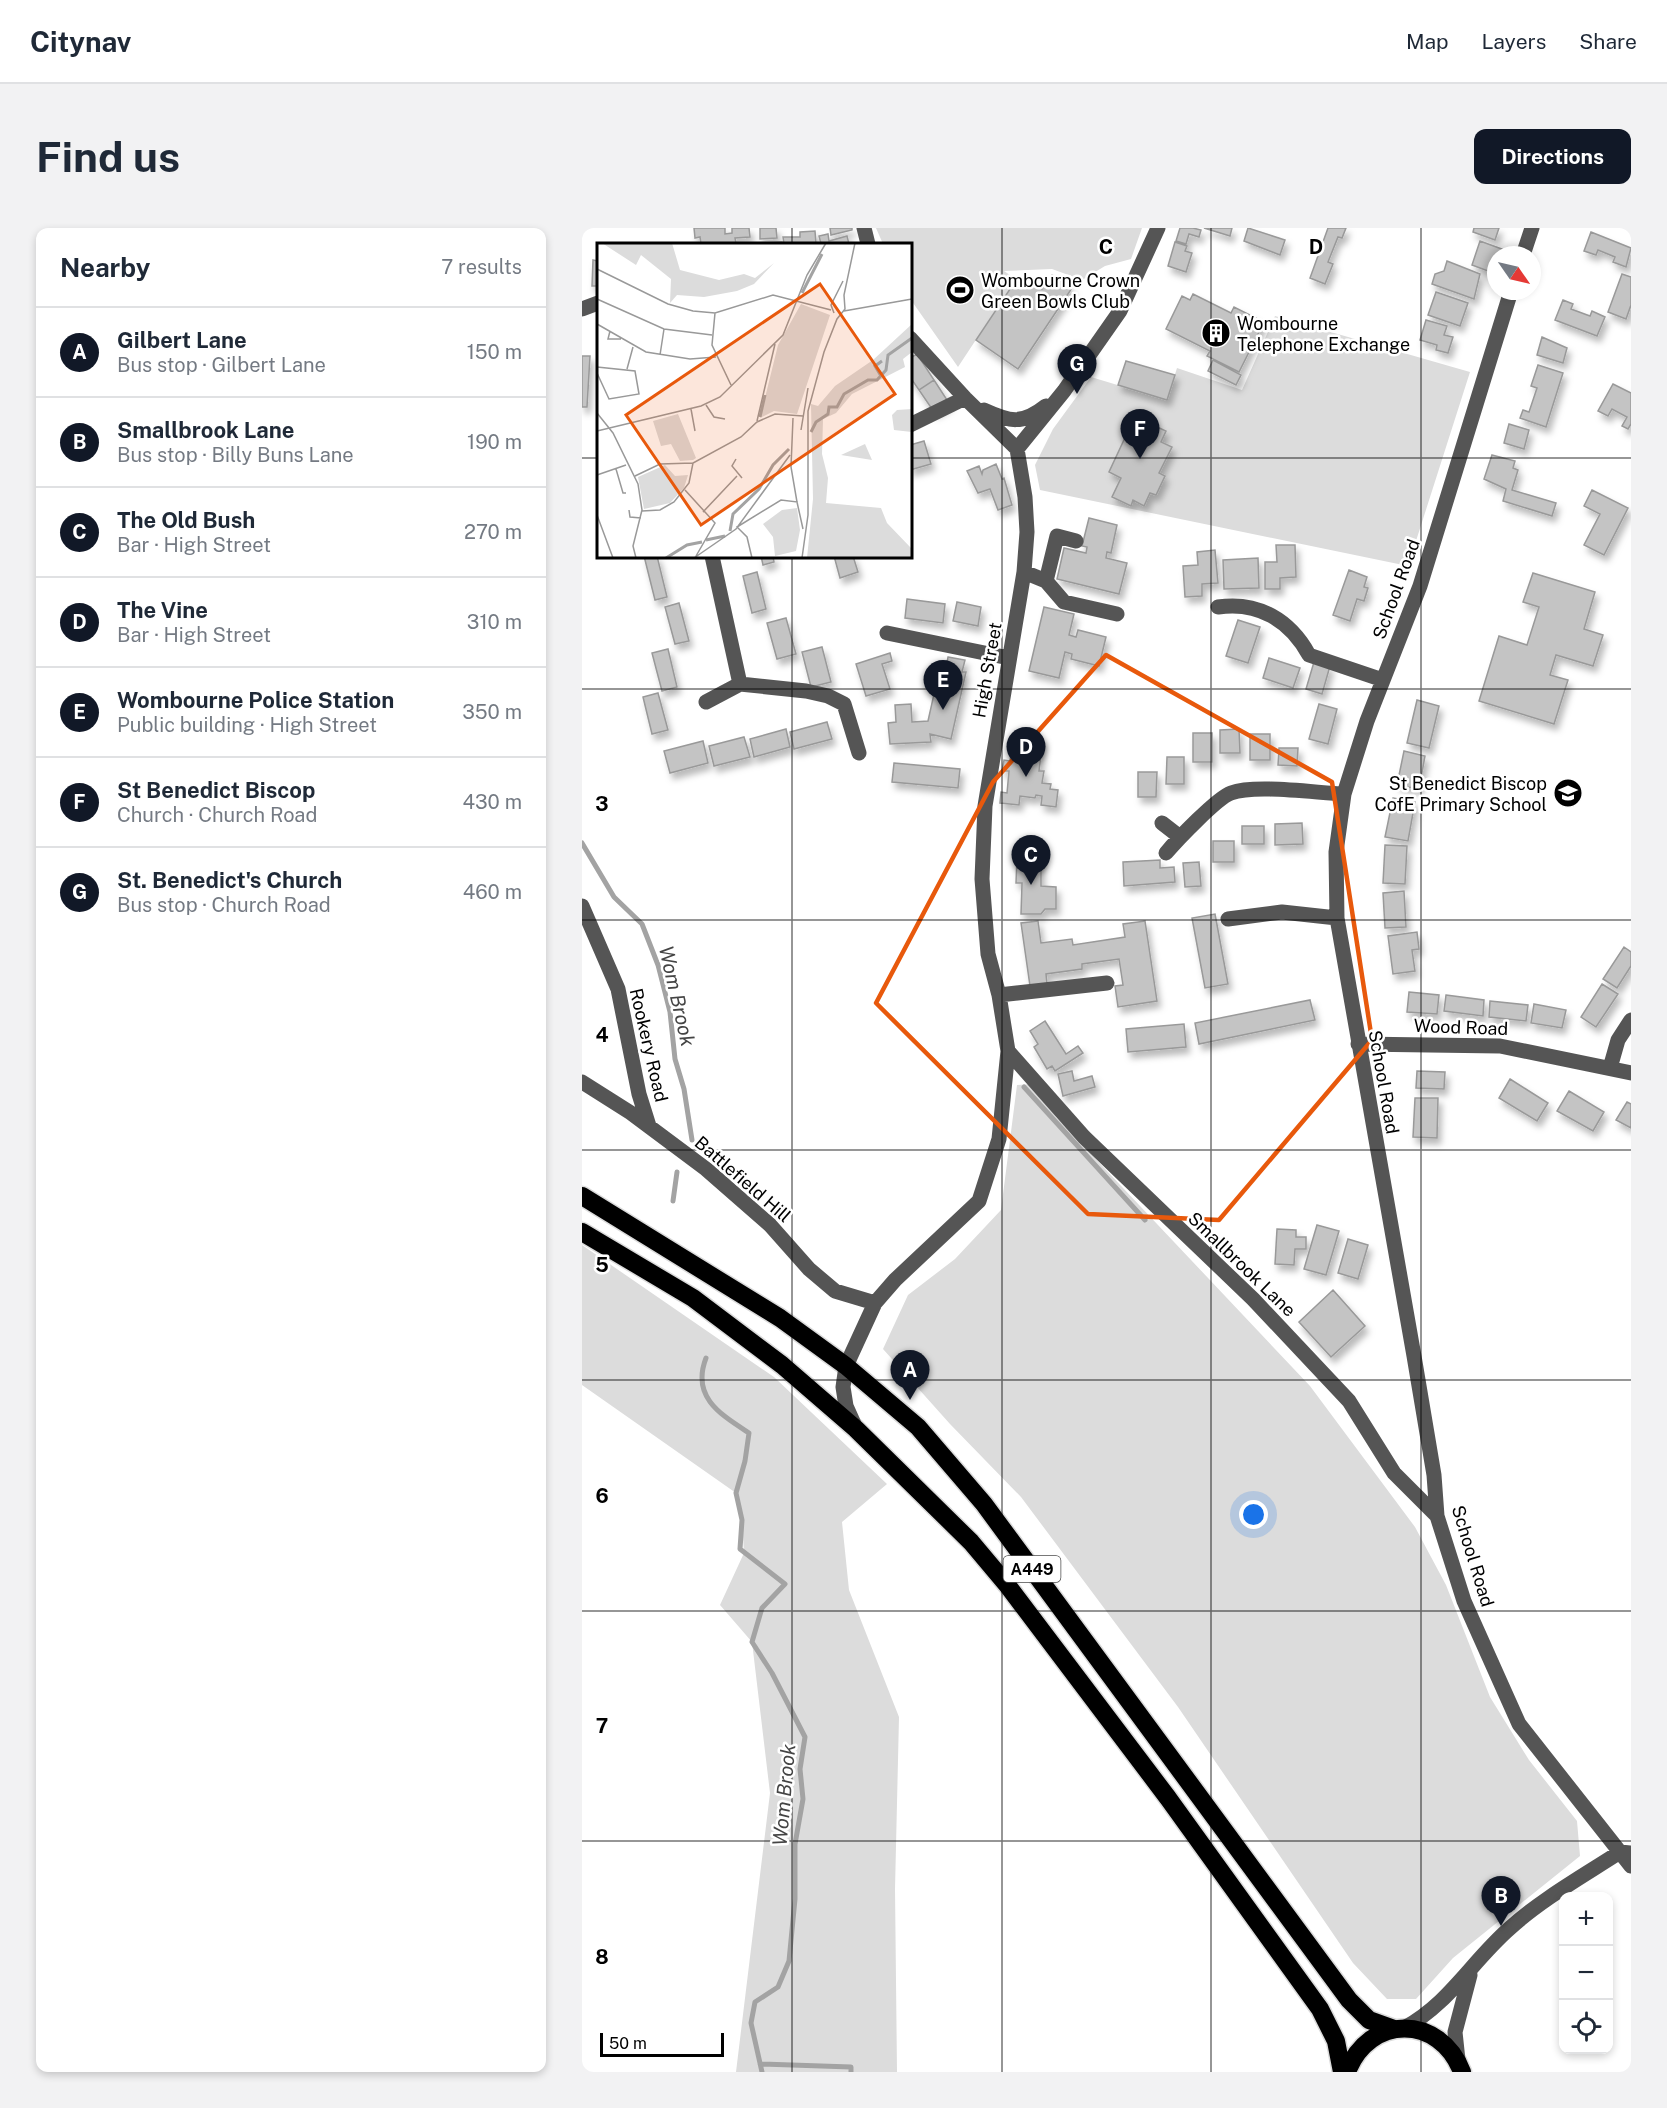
<!DOCTYPE html>
<meta charset="utf-8">
<style>
:root{--surface:#fff;--page:#f2f2f3;--text:#1f2937;--muted:#747a83;--line:#e0e1e3;--accent:#111827}
body{margin:0;font-family:"Public Sans",sans-serif;background:var(--page);color:var(--text)}
.controls{position:absolute;right:18px;bottom:18px;display:grid;overflow:hidden;border-radius:12px;box-shadow:0 3px 9px #0003}
.controls button{width:54px;height:54px;display:grid;place-items:center;padding:0;border:0;border-bottom:2px solid var(--line);background:var(--surface);color:var(--text);font:30px sans-serif}
.compass{position:absolute;left:905px;top:18px;width:54px;height:54px;border-radius:50%;background:var(--surface);box-shadow:0 3px 9px #0003;rotate:124deg}
.scale{position:absolute;left:18px;bottom:15px;width:124px;box-sizing:border-box;padding-left:6px;border:3px solid #000;border-top:0;font-size:16px;line-height:21px;white-space:nowrap;color:#000;-webkit-text-stroke:4px #fff;paint-order:stroke}
.you{position:absolute;left:672px;top:1287px;width:21px;height:21px;margin:-15px;border:4px solid #fff;border-radius:50%;background:#1a73e8;box-shadow:0 0 0 9px #1a73e833}
.badge{display:grid;place-items:center;width:39px;height:39px;border-radius:50%;background:var(--accent);color:#fff;font-size:20px;font-weight:700}
.pin{position:absolute;translate:-50% -50px;filter:drop-shadow(0 2px 3px #0008)}
.pin::after{content:'';position:absolute;top:32px;width:21px;height:18px;background:inherit;clip-path:polygon(0 0,100% 0,50% 100%)}
.list{margin:0;padding:0;list-style:none}
h2{display:flex;justify-content:space-between;align-items:center;height:78px;margin:0;padding:0 24px;font-size:26px}
h2 small{font-size:20px;font-weight:400;color:var(--muted)}
.list li{display:grid;grid-template-columns:39px 1fr auto;gap:18px;align-items:center;box-sizing:border-box;height:90px;padding:0 24px;border-top:2px solid var(--line)}
.list b{display:block;font-size:22px;white-space:nowrap}
.list p{margin:0;font-size:20px;white-space:nowrap;color:var(--muted)}
.list em{font-size:20px;font-style:normal;color:var(--muted)}
.icon{flex:none;width:33px;height:33px;fill:none;stroke:currentColor;stroke-width:2;stroke-linecap:round;stroke-linejoin:round}
.map{position:relative;flex:none;width:1049px;height:1844px;overflow:hidden;border-radius:12px}
header{display:flex;align-items:center;gap:36px;box-sizing:border-box;height:84px;padding:0 30px;background:var(--surface);border-bottom:2px solid var(--line)}
header strong{font-size:28px}
nav{display:flex;gap:33px;margin-inline-start:auto;font-size:21px}
.intro{display:flex;align-items:center;justify-content:space-between;box-sizing:border-box;height:144px;padding:0 36px}
h1{margin:0;font-size:42px}
.button{padding:15px 27px;border-radius:12px;background:var(--accent);color:#fff;font-size:21px;font-weight:700}
main{display:flex;gap:36px;padding:0 36px}
aside{flex:1;background:var(--surface);border-radius:12px;box-shadow:0 3px 9px #0003}
.map>svg:first-child{display:block}
.green{fill:#dcdcdc}
.lines{fill:none;stroke-linecap:round;stroke-linejoin:round}
.stream{stroke:#a3a3a3;stroke-width:5}
.building{fill:#c4c4c4;stroke:#999;stroke-width:1.5;filter:url(#shadow)}
.highway-casing{stroke:#dbdbdb;stroke-width:21}
.minor{stroke:#555;stroke-width:15}
.highway{stroke:#000;stroke-width:18}
.marked{fill:none;stroke:#e8590c;stroke-width:4.5;stroke-linejoin:round}
.grid{fill:none;stroke:#000;stroke-width:1.5;stroke-opacity:0.55}
.labels{text-anchor:middle;dominant-baseline:central;stroke-width:5;stroke-linejoin:round;paint-order:stroke}
.shield{fill:#fff;stroke:#4c4c4c;stroke-width:1.5}
.shield-label{font-size:16px;font-weight:bold;fill:#000}
.poi-label{font-size:18px;fill:#000;stroke:#fff;text-anchor:start}
.street-label{font-size:18px;fill:#000;stroke:#fff}
.water-label{font-size:20px;font-style:italic;fill:#444;stroke:#fff}
.inset-river{fill:none;stroke:#a3a3a3;stroke-width:3}
.inset-road{fill:none;stroke:#999;stroke-width:1.5}
.view{fill:#e8590c;fill-opacity:0.15;stroke:#e8590c;stroke-width:3}
.inset-edge{fill:none;stroke:#000;stroke-width:3}
.grid-label{font-size:20px;text-anchor:middle;font-weight:bold;fill:#000;stroke:#fff;stroke-width:5;stroke-linejoin:round;paint-order:stroke}
</style>
<header>
<strong>Citynav</strong>
<nav><a>Map</a><a>Layers</a><a>Share</a></nav>
</header>
<div class="intro"><h1>Find us</h1><a class="button">Directions</a></div>
<main>
<aside>
<h2>Nearby<small>7 results</small></h2>
<ul class="list">
<li><span class="badge">A</span><div><b>Gilbert Lane</b><p>Bus stop · Gilbert Lane</p></div><em>150 m</em></li>
<li><span class="badge">B</span><div><b>Smallbrook Lane</b><p>Bus stop · Billy Buns Lane</p></div><em>190 m</em></li>
<li><span class="badge">C</span><div><b>The Old Bush</b><p>Bar · High Street</p></div><em>270 m</em></li>
<li><span class="badge">D</span><div><b>The Vine</b><p>Bar · High Street</p></div><em>310 m</em></li>
<li><span class="badge">E</span><div><b>Wombourne Police Station</b><p>Public building · High Street</p></div><em>350 m</em></li>
<li><span class="badge">F</span><div><b>St Benedict Biscop</b><p>Church · Church Road</p></div><em>430 m</em></li>
<li><span class="badge">G</span><div><b>St. Benedict's Church</b><p>Bus stop · Church Road</p></div><em>460 m</em></li>
</ul>
</aside>
<div class="map">
<svg width="1049" height="1844" viewBox="0 0 1049 1844">
<defs>
<filter id="shadow"><feDropShadow dx="3.5" dy="6" stdDeviation="3" flood-color="#0004"/></filter>
</defs>
<rect width="100%" height="100%" fill="#fff"/>
<path class="green" d="M294,0H560L549,31L523,38L500,52L470,41L422,43L434,51L376,139L329,72L328,16H301Z
M693,88L888,144L826,338L458,262L453,237L471,201L509,149L585,172L595,140L660,162Z
M451,856L474,889L728,1158L833,1299L864,1357L908,1469L947,1532L995,1593L998,1628L871,1730L834,1771H805L771,1735L596,1479L439,1269L368,1196L301,1121L326,1067L373,1031L419,982L435,857Z
M0,1017L192,1149L305,1256L260,1294L267,1362L317,1489L313,1661L315,1844H154L188,1565L170,1414L138,1377L162,1325L160,1292L154,1265L0,1157Z"/>
<g class="lines">
<path class="stream" d="M0,615L32,669L60,696L76,737L88,784L93,831L102,861L110,912
M442,859L563,992
M91,973L95,944
M124,1130C109,1169 138,1186 167,1205L163,1233L154,1265L160,1292L158,1321L203,1356L180,1380L170,1414L190,1445L223,1509L218,1541L221,1571L213,1616V1671L207,1733L196,1759L173,1774L169,1795L180,1844
M178,1836L269,1839V1844"/>
</g>
<path class="building" d="M112,0H143V6L150,5V0H167L168,9L153,10L154,15L119,16L118,9L113,10Z
M178,0H194L195,10L178,11Z
M248,0H270V2L249,7Z
M598,0H611L619,2L617,9L607,6L604,16L594,13Z
M622,0H650L648,8Z
M666,0L703,12L698,27L662,13Z
M746,0H764L760,10L756,9L746,34L751,36L743,56L728,50Z
M892,0H917L913,12L891,4Z
M233,3L234,16H202L201,9H218V4Z
M1009,4L1049,20L1044,39L1031,34L1033,29L1016,22L1014,27L1002,23Z
M246,6L247,13L265,8L267,16H239L237,8Z
M898,13L928,24L927,27H914V46L890,37Z
M200,14L201,16H154Z
M593,14L605,18L603,23L610,25L604,44L586,38Z
M11,32L16,33V58H10Z
M865,33L898,46L892,71L850,56L853,46L862,43Z
M1040,46L1049,49V77L1044,91L1026,84Z
M470,47L490,60L436,141L394,112L434,52L446,59L450,53L460,61Z
M854,64L886,75L878,98L846,87Z
M611,66L649,85L652,79L682,94L657,144L625,128L628,123L584,101L600,68L608,72Z
M981,72L991,76L989,81L1008,88L1010,83L1023,89L1015,108L973,92Z
M844,92L865,98L862,107L871,109L866,125L854,122L855,117L838,112Z
M960,109L985,120L981,135L955,127Z
M335,126L352,152L337,162L328,149V130Z
M0,128H8L5,179H0Z
M631,132L659,147L654,157L626,143Z
M544,133L593,147L585,172L536,157Z
M956,137L981,145L964,199L938,190L941,182L947,184L955,160L949,158Z
M352,152L367,175L352,184L337,162Z
M1031,156L1049,165V196L1046,201L1040,198L1045,189L1030,181L1026,188L1016,183Z
M927,196L947,202L942,221L922,215Z
M571,197L584,203L579,214L590,219L577,245L583,248L574,267L568,265L562,278L551,272L549,278L530,269L539,250L527,244L548,199L567,207Z
M342,213L349,236L328,242V217Z
M910,227L933,233L931,240L936,242L930,262L974,275L970,288L921,273L924,261L902,251Z
M414,236L420,251L422,250L430,277L416,282L408,261L396,265L385,243L397,238L400,246L401,242Z
M1010,262L1046,280L1022,327L1002,317L1018,286L1002,278Z
M507,290L535,297L529,325L525,324L524,330L545,335L537,366L475,351L482,320L504,325L505,319L500,318Z
M694,317H713L714,349L698,350V361H683V334H695Z
M633,322L636,355L620,356V368L603,369L601,338L616,337L615,324Z
M62,328H75L85,369L73,372Z
M179,328H191L192,334L181,337Z
M252,328H271L276,344L258,350Z
M676,330L677,360L642,361L641,332Z
M767,342L785,349L782,359L786,360L782,373L775,371L768,393L751,387Z
M175,344L184,381L170,385L161,348Z
M951,345L1013,364L1002,401L1021,407L1011,438L974,427L968,447L986,452L972,496L897,473L917,408L945,417L957,379L941,374Z
M325,371L363,376L361,395L323,390Z
M375,374L399,379L396,398L371,393Z
M97,375L107,413L93,416L83,379Z
M462,379L492,386L487,407L494,409L496,402L524,409L517,438L489,431L490,426L483,424L477,450L447,443Z
M204,390L214,426L195,431L185,395Z
M656,392L678,399L666,435L644,428Z
M240,419L249,454L229,459L220,424Z
M86,421L95,459L80,463L70,425Z
M308,425L310,433L300,436L308,461L284,468L274,436Z
M366,429L383,432L380,444H384L369,511L348,506L349,514L308,516L306,495L314,494L313,477L329,476L330,494L346,493L358,439L364,440Z
M687,430L718,440L711,460L681,450Z
M732,434L748,438L740,466L724,461Z
M76,465L86,502L70,506L61,469Z
M835,472L857,478L847,520L825,515Z
M737,476L755,481L746,516L727,511Z
M245,494L250,511L212,521L208,504Z
M204,501L208,519L172,529L168,511Z
M657,501L658,525H638V502Z
M611,505H630V534H611Z
M668,506H688V532H668Z
M162,509L168,529L132,538L127,518Z
M450,510L461,511L457,543H462L460,555L469,556L468,561L476,562L474,579L459,577L460,568L454,567L453,570L438,568L437,577L418,575L419,564L425,565L427,543H420L422,532L428,533L431,513L450,515Z
M121,513L126,535L88,545L82,523Z
M697,520H716L715,538L696,537Z
M822,523L843,528L837,561L815,557Z
M585,529H602V556H584Z
M312,535L378,541L376,560L310,554Z
M556,544H575L574,569H556Z
M811,570L833,574L826,613L803,609Z
M720,595L721,616L693,617V596Z
M660,598H682V616H660Z
M631,613H652V634H631Z
M803,617L825,618L823,656L801,655Z
M435,629H459V658L474,659V681H463L459,686H439L440,655H434Z
M578,632V640L592,639L593,654L542,658L541,634Z
M617,634L619,658L603,659L601,635Z
M822,663L824,699L803,700L801,665Z
M633,686L646,756L623,760L610,690Z
M456,693L459,715L490,711L491,717L543,709L541,696L563,693L575,773L536,779L533,758L541,757L537,731L500,736V741L464,746L465,756L448,758L439,695Z
M835,704L837,721L830,722L833,743L811,746L806,708Z
M1042,719L1049,724V738L1035,760L1021,751Z
M1020,756L1036,766L1014,799L999,789Z
M827,764L857,767L855,786L825,784Z
M864,767L902,772L901,788L862,783Z
M728,772L733,792L617,816L613,795Z
M908,773L946,777L944,793L907,789Z
M952,776L984,782L980,800L949,795Z
M463,793L484,826L496,818L501,825L473,843L470,838L465,841L452,819L456,816L448,803Z
M602,796L604,819L546,824L544,801Z
M490,843L492,853L510,848L513,859L481,868L476,846Z
M835,843L863,844L862,861L834,860Z
M928,851L966,875L955,893L917,870Z
M987,863L1022,884L1011,903L975,883Z
M833,870H856L855,910L831,909Z
M1045,874L1049,876V900L1034,892Z
M735,997L757,1003L744,1047L722,1041Z
M695,1001L714,1002V1009H724V1021H713L712,1037L693,1036Z
M766,1011L786,1017L776,1051L756,1045Z
M751,1062L783,1098L749,1129L717,1094Z"/>
<g class="lines">
<g class="highway-casing">
<path id="highway" d="M0,968L198,1090L264,1138L336,1199L402,1276L767,1772L787,1792L812,1801
M0,1004L111,1070L200,1137L274,1201L389,1314L426,1358L586,1570L738,1781L754,1813L760,1844
M765,1844C787,1786 858,1786 880,1844"/>
</g>
<path class="minor" d="M282,0L286,16
M941,27L950,0
M929,63L838,358L785,493L762,566L754,624L755,690L832,1128L852,1247L855,1288L882,1373L937,1496L1049,1638
M0,81L16,75
M402,182C428,194 440,197 464,178
M328,197L383,170
M435,221L482,163L538,83L576,0
M130,328L158,456
M442,344L464,353L482,374L535,386
M464,353L475,308L494,313
M636,379C676,373 708,392 727,427L801,452
M305,405L427,430
M124,474L158,456L224,463L246,468L262,476L277,525
M580,595L598,609
M584,625C595,612 635,570 649,565C673,556 735,565 762,566
M0,678L36,761L57,866L67,898
M646,691L700,684L755,690
M417,767L525,755
M776,816L918,818L1049,845
M426,823L502,909L671,1071L767,1173L812,1245L855,1288
M1028,840L1036,812L1049,792
M0,854L49,885L124,941L188,997L227,1041L253,1063L293,1075
M273,1198L264,1178L261,1159L264,1138L293,1075L313,1052L397,973L417,911L426,823L417,767L406,726L400,651L403,578L442,344L445,304L443,269L435,221L383,170L328,110
M822,1800C867,1776 890,1733 928,1700C960,1671 1001,1648 1038,1624L1048,1625
M876,1832L873,1804L888,1747"/>
<use href="#highway" class="highway"/>
</g>
<path class="marked" d="M524,427L750,554L790,812L637,992L506,986L294,775L411,554Z"/>
<path class="grid" d="M210,0V16M420,0V1844M629,0V1844M839,0V1844M0,230H16M328,230H1049M210,328V1844M0,461H1049M0,692H1049M0,922H1049M0,1152H1049M0,1383H1049M0,1613H1049"/>
<defs>
<g id="stadium-disc" transform="scale(1.5)"><circle r="9.5" fill="#000" stroke="#fff"/><path d="M0-5a6.5 5 0 1 0 0 10a6.5 5 0 1 0 0-10ZM-3.5-1.8h7v3.6h-7Z" fill="#fff"/></g>
<g id="building-disc" transform="scale(1.5)"><circle r="9.5" fill="#000" stroke="#fff"/><path d="M-4-6H4V6H1V3H-1V6H-4ZM-2.5-4.3h1.7v1.8h-1.7ZM.8-4.3h1.7v1.8H.8ZM-2.5-1h1.7V.8h-1.7ZM.8-1h1.7V.8H.8Z" fill="#fff"/></g>
<g id="school-disc" transform="scale(1.5)"><circle r="9.5" fill="#000" stroke="#fff"/><path d="M0-5L7-2L0 1L-7-2ZM-4 1L0 2.5L4 1V4Q0 6-4 4Z" fill="#fff"/></g>
</defs>
<g fill-rule="evenodd">
<use href="#stadium-disc" x="378" y="62"/>
<use href="#building-disc" x="634" y="105"/>
<use href="#school-disc" x="986" y="565"/>
</g>
<g class="labels">
<rect class="shield" x="421.5" y="1328" width="57" height="26" rx="4.5"/>
<g class="shield-label">
<text x="450" y="1341">A449</text>
</g>
<g class="poi-label">
<text x="399" y="52">Wombourne Crown<tspan x="399" dy="21">Green Bowls Club</tspan></text>
<text x="655" y="95">Wombourne<tspan x="655" dy="21">Telephone Exchange</tspan></text>
<text x="965" y="555" text-anchor="end">St Benedict Biscop<tspan x="965" dy="21">CofE Primary School</tspan></text>
</g>
<g class="street-label">
<text transform="translate(814 361) rotate(-70)">School Road</text>
<text transform="translate(405 442) rotate(-80)">High Street</text>
<text transform="translate(879 799) rotate(2)">Wood Road</text>
<text transform="translate(67 817) rotate(77)">Rookery Road</text>
<text transform="translate(802 854) rotate(80)">School Road</text>
<text transform="translate(161 951) rotate(41)">Battlefield Hill</text>
<text transform="translate(660 1036) rotate(44)">Smallbrook Lane</text>
<text transform="translate(891 1328) rotate(73)">School Road</text>
</g>
<g class="water-label">
<text transform="translate(95 768) rotate(77)">Wom Brook</text>
<text transform="translate(202 1567) rotate(-85)">Wom Brook</text>
</g>
</g>
<g transform="translate(15 15)">
<rect width="315" height="315" fill="#fff"/>
<path d="M5,0H75L83,27L122,37L147,31L158,35L177,20L157,41L140,48L107,54L80,52L73,60L74,36L44,12L39,22ZM204,61L233,72L200,171L177,168L163,175L181,102ZM315,81V109L306,116L308,124L255,151L239,170L226,176L225,211L231,235L229,260L284,265L290,280L314,305L315,315H210L216,256L214,161L221,163L238,143L276,117ZM315,166V189L297,187L295,172L300,167ZM81,171L99,215L96,217L83,218L74,201L64,203L56,178ZM268,201L275,217L244,212ZM68,222L78,233L91,232L87,245L73,260L47,266L41,234ZM200,265L203,287L199,308L178,313L176,294L166,281L185,267Z" fill="#dcdcdc"/>
<path class="inset-river" d="M205,50L225,11M284,133L278,123L285,118M163,174L168,152M214,189L219,179L231,171L232,164H240L247,151L271,137H280L289,127L291,112L315,95M133,288L136,271L162,246L176,222L192,206M109,297L128,293M69,315L90,302L105,299"/>
<path class="inset-road" d="M0,26L71,61L96,68L118,70L176,52L234,67M0,56L67,86L115,92M247,68L315,56M118,70L115,102L134,142M237,70L234,62L246,38M0,81L49,109L93,116L119,114M13,88L11,96H24M63,112L67,86M0,124L38,128L42,151L12,156L0,130M30,126L36,104M109,162L117,174L128,176M94,166L98,188M0,170L16,190L41,241L45,267L36,303L39,315M160,178L178,101M204,187L211,145M0,188L104,163L123,154L186,92L210,32L229,0M139,216L135,223L145,235M19,226L26,250H29M0,232L29,222M38,233L63,221L96,220M88,247L118,280L99,313M200,259L206,286M32,267L33,274L44,275M45,268L63,267L77,259L92,240L96,220L144,194L160,179L178,171L206,173M106,269L140,233M0,272L16,315M97,315L139,286L193,212M155,315L150,294L140,284L184,257L200,259L194,224L196,175M205,315L211,272V168L227,109L240,76L248,66L247,52L258,0"/>
<path class="view" d="M223,41L298,151L104,282L29,172Z"/>
<rect width="315" height="315" class="inset-edge"/>
</g>
<g class="grid-label">
<text x="524" y="26">C</text>
<text x="734" y="26">D</text>
<text x="20" y="583">3</text>
<text x="20" y="814">4</text>
<text x="20" y="1044">5</text>
<text x="20" y="1275">6</text>
<text x="20" y="1505">7</text>
<text x="20" y="1736">8</text>
</g>
</svg>
<div class="controls">
<button>+</button>
<button>−</button>
<button><svg class="icon" aria-label="locate" viewBox="0 0 24 24"><circle cx="12" cy="12" r="6"/><path d="M12 2v4M12 18v4M2 12h4M18 12h4"/></svg></button>
</div>
<svg class="compass" viewBox="-18 -18 36 36"><path d="M0-13l5 13h-10z" fill="#e53935"/><path d="M0 13l5-13h-10z" fill="#747a83"/></svg>
<div class="scale">50 m</div>
<div class="you"></div>
<div class="pin badge" style="left:328px;top:1172px">A</div>
<div class="pin badge" style="left:919px;top:1698px">B</div>
<div class="pin badge" style="left:449px;top:657px">C</div>
<div class="pin badge" style="left:444px;top:549px">D</div>
<div class="pin badge" style="left:361px;top:482px">E</div>
<div class="pin badge" style="left:558px;top:231px">F</div>
<div class="pin badge" style="left:495px;top:166px">G</div>
</div>
</main>
